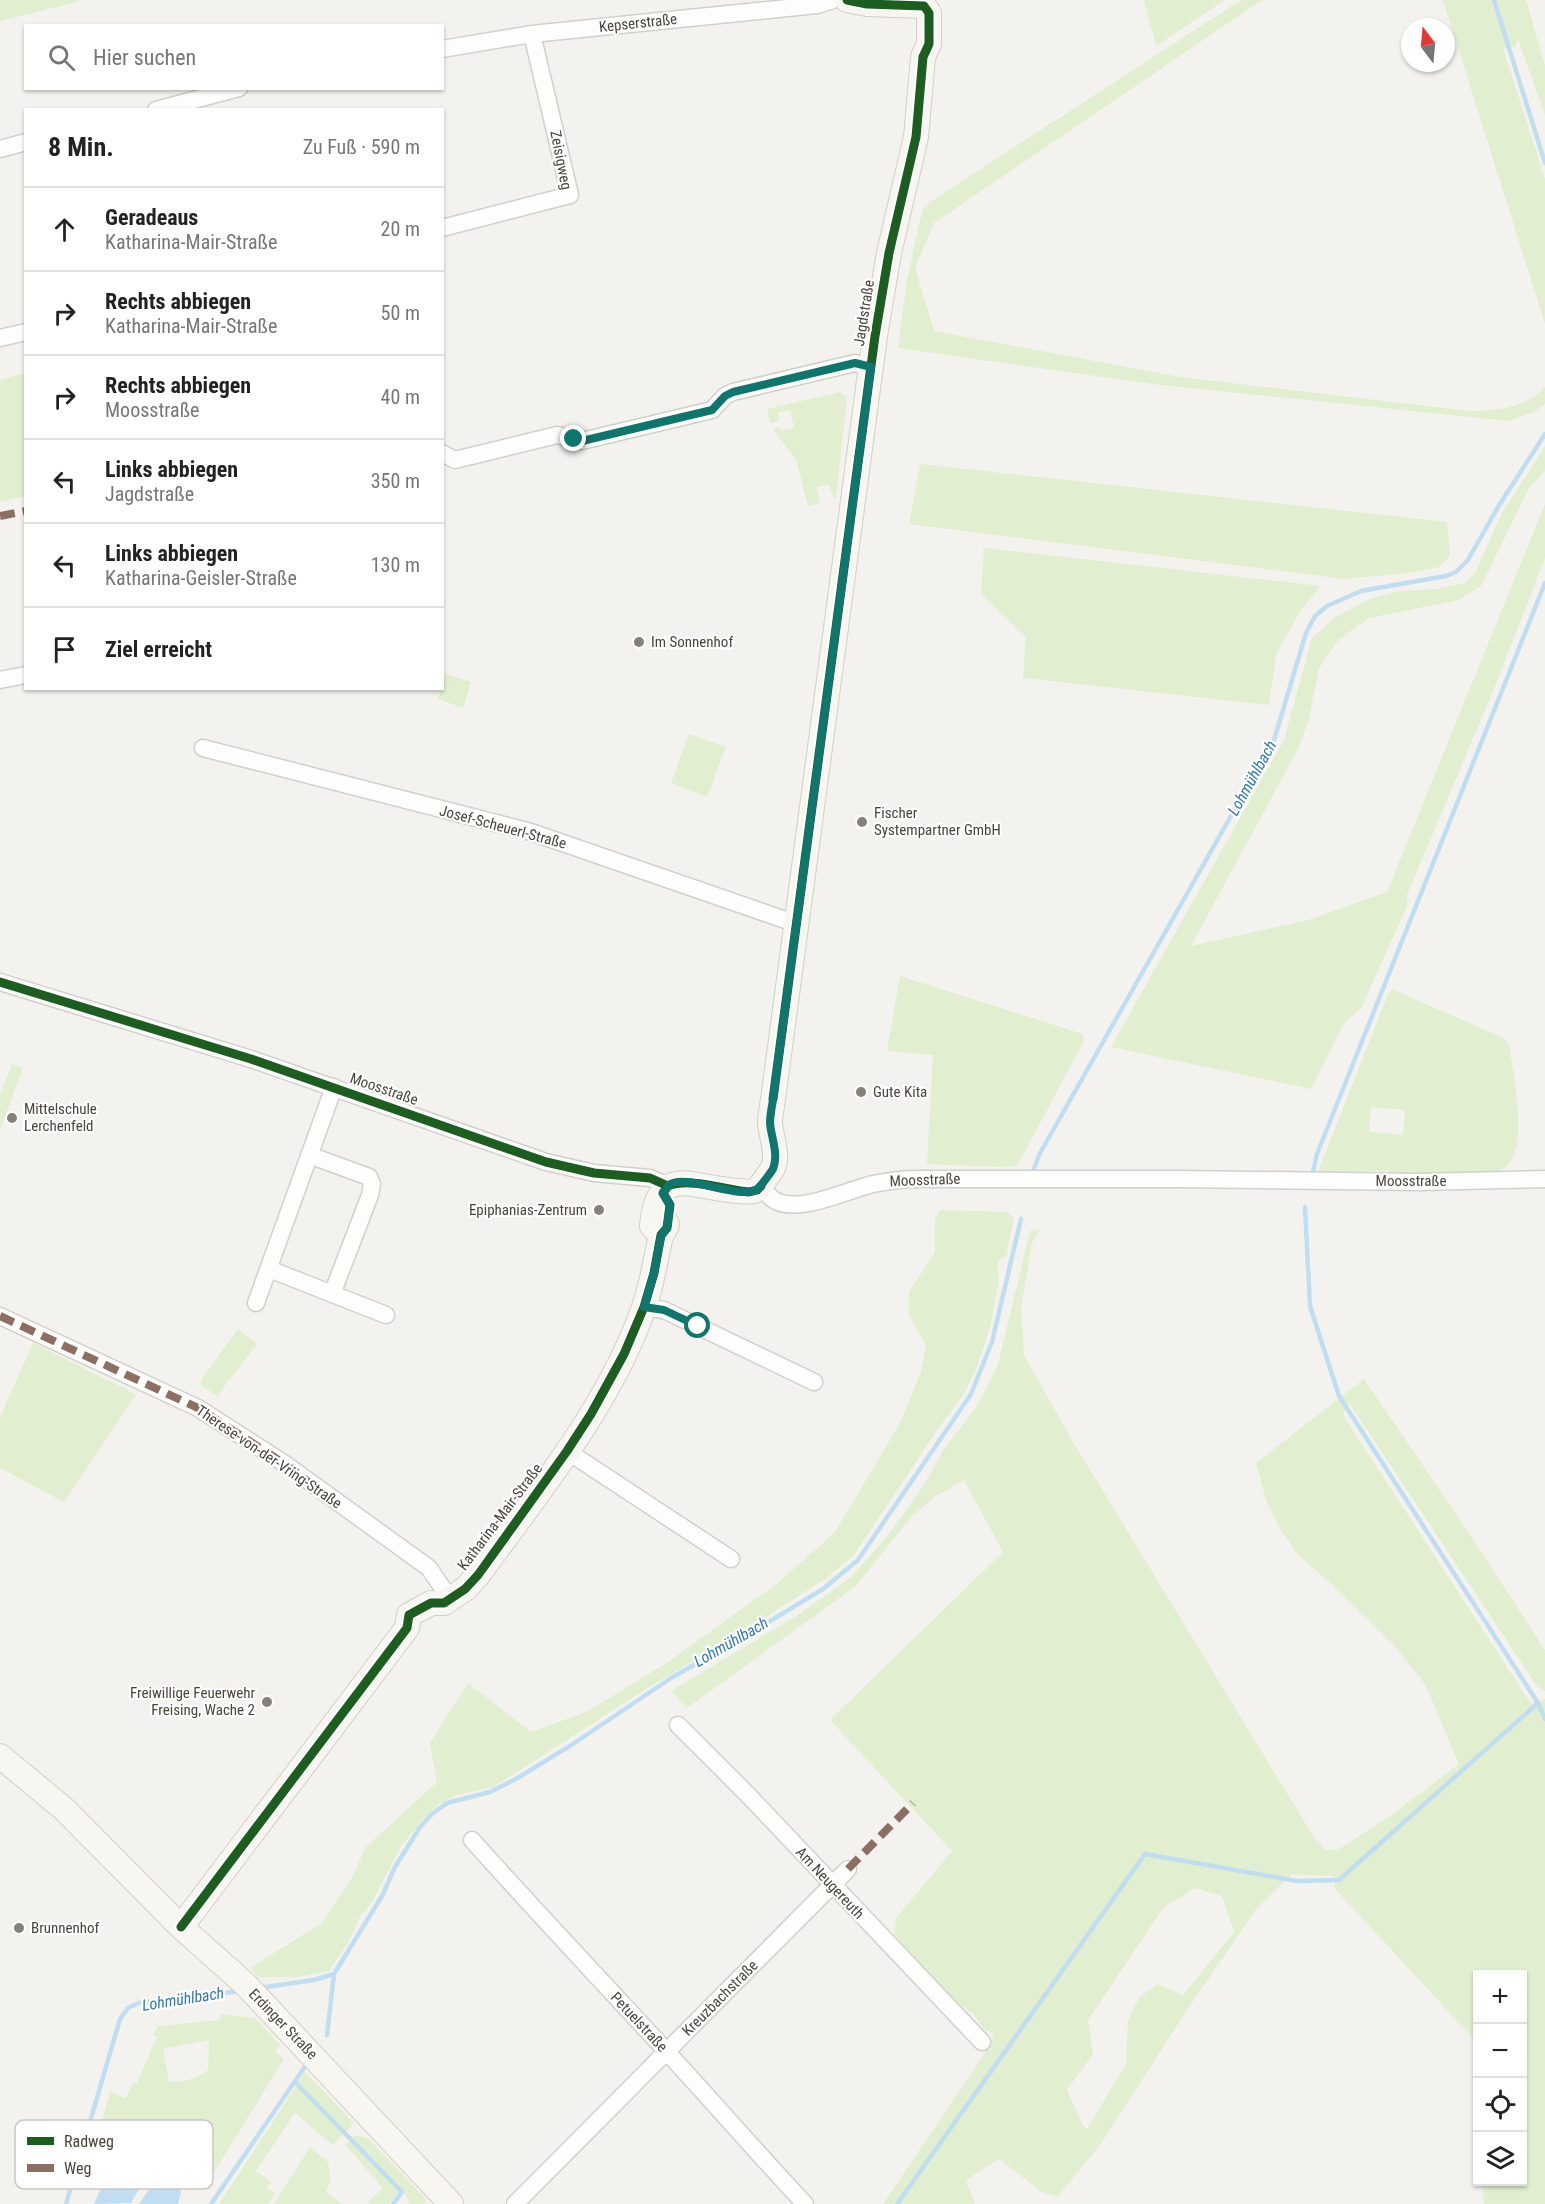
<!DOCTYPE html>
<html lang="de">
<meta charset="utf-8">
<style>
:root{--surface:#fff;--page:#f2f2f2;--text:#222;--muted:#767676;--line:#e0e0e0}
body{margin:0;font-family:"Roboto Condensed",sans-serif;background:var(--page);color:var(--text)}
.controls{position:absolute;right:18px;bottom:18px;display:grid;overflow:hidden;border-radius:0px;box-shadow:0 2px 4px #0004}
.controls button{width:54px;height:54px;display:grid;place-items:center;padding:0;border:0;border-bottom:2px solid var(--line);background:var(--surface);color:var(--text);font:30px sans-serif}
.compass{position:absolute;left:1401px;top:18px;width:54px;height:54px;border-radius:50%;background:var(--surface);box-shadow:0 2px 4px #0004;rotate:344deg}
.stop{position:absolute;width:18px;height:18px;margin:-14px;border:4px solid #0f766e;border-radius:50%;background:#fff}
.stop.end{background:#0f766e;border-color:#fff;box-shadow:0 2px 6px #0008}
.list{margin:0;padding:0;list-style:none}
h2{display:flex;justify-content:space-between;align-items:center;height:78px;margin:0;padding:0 24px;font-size:26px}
h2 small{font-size:20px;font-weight:400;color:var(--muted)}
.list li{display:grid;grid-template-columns:39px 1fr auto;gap:18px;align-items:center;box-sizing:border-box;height:84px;padding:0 24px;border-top:2px solid var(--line)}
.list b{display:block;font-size:22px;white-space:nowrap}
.list p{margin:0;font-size:20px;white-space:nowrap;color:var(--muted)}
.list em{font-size:20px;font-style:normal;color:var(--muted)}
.icon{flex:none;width:33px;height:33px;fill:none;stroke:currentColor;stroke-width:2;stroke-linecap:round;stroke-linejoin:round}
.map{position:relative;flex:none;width:1545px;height:2204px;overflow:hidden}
.search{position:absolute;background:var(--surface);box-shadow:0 2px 4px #0004;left:24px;top:24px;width:420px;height:66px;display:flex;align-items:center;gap:15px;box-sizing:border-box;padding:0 21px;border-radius:0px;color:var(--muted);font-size:22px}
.panel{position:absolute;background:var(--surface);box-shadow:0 2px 4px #0004;left:24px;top:108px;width:420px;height:582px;border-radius:0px}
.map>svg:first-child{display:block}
.green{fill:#e1eecf;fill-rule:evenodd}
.water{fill:#c0ddf1}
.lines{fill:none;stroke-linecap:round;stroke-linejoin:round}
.stream{stroke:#c0ddf1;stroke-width:4.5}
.street-casing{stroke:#d2d0cb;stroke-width:19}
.secondary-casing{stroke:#d3cfc5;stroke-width:26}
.street{stroke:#fdfdfc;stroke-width:16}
.secondary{stroke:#f7f6f1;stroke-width:24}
.quiet{stroke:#8d6e63;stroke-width:8;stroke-dasharray:15 8;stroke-linecap:butt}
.cycleway-casing{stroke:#fff;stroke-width:13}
.cycleway{stroke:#1b5e20;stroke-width:9}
.route{stroke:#0f766e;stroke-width:8}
.poi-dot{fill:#868178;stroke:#fff;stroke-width:2}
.labels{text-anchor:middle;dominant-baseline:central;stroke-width:4.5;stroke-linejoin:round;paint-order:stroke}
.street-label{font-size:15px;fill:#4b4439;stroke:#fff}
.poi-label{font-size:15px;fill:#4b4439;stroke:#fff;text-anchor:start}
.water-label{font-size:16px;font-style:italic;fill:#2e7ab2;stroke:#fff}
.key{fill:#fff;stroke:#c9c7c4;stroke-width:1.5}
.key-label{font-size:16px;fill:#4b4439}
</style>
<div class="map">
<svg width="1545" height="2204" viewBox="0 0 1545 2204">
<rect width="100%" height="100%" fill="#f4f2ee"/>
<path class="green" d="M0,0H76L77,2L0,21Z
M1144,0H1225L1156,46Z
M1241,0H1262L934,223L915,268L934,331L1180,377L1469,411C1497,411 1525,408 1545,387V404L1534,412L1509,421L1152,384L898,348L907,280L919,224L923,209L933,200Z
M1443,0H1526L1545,66V115L1518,39L1515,47L1503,48L1545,179V324Z
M25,373V496L0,502V380Z
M840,392L847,397L836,498H834L829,484L816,487L820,503L808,506L796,460L773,429L780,427L781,431L794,428L790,410L778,412L779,421L770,423L767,409Z
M1545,446V471L1529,488L1481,586L1459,600L1369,618L1338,640L1319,668L1309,718L1299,747L1191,946L1308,920L1387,892L1545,504V558L1496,684L1407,895V906L1361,1009L1345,1022L1311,1089L1111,1047L1284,740L1312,638L1336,617L1370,599L1399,591L1436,589L1465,583L1475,573L1502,513Z
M920,464L1447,522L1450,556L1439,567L1408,573L1345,579L909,524Z
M984,548L1321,586L1300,611L1276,655L1269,705L1023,678L1026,637L981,594Z
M445,674L471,682L463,708L438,699L441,689L442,688Z
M689,734L726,747L707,797L671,783Z
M900,976L1083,1034L1084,1041L1017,1166L1003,1167L927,1164L933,1055L887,1051Z
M1392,989L1503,1038L1509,1044C1513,1072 1528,1142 1508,1165C1494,1181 1405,1172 1382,1171C1361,1171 1339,1172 1318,1172L1388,994ZM1371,1107L1405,1110L1403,1135L1369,1132Z
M12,1064L23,1068L0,1130V1095Z
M940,1210L1007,1212L1014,1218L1006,1256L997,1261L999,1279L990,1328L977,1367L964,1394L938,1429L854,1555L829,1576L763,1619L638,1694L519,1771L493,1787L457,1795L439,1804L421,1821L400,1848L372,1902L360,1916L351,1938L329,1971L298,1977H259L250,1968L322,1923L354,1874L365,1848L437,1782L430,1743L468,1683L531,1732L586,1712L665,1664L778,1583L835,1532L900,1423L921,1372L926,1346L909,1315V1292L935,1252V1220Z
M1041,1229L1032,1243L1021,1307L1024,1355L1073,1442L1315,1839L1326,1850L1339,1849L1391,1815L1459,1764L1425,1684L1394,1645L1326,1579L1298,1555L1279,1527L1266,1500L1256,1463L1364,1379L1469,1533L1545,1650V1691L1537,1686L1349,1403L1343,1415L1531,1704L1545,1699V2204H1484L1482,2182H1522V1974H1478L1477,2132L1473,2038L1335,1889L1333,1876L1292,1874L1257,1908L1193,2001L1100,2145L1058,2196L1042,2192L999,2159L966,2180L975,2204H883L983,2056L994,2034L984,2029L973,2014L948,1995L894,1934L896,1918L952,1851L830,1720L1003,1552L964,1480L936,1496L912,1516L856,1586L687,1708L671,1691L798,1615L851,1577L887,1537L928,1479L942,1452L977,1406L998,1364L1030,1231ZM1195,1888L1222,1896L1234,1932L1183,1995L1157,1984L1139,1998L1128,2021L1126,2064L1087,2129L1082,2124L1067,2090L1093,2054L1088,2020L1163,1908Z
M238,1329L257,1344L217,1396L201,1385V1380Z
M33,1343L136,1394L64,1502L0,1468V1417Z
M220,2014L255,2018L280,2045L275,2051L284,2059L211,2177L95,2145L110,2092L126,2098L133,2082L137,2083L157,2036L153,2035L158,2026L220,2020ZM209,2040L208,2070C198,2078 182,2084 169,2081L163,2049Z
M305,2072L354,2123L346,2132L298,2082Z
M296,2086L343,2134L333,2145L295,2113L256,2171L271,2182L267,2188L275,2193L268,2204H219Z
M356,2135L369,2139L427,2200L424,2204H409L408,2199L404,2191L352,2138Z
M350,2141L399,2192L389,2204H370L368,2202L383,2188L345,2145Z
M310,2147L328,2162L331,2180L326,2192L342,2204H274Z"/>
<path class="water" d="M127,2158L139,2162C150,2175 138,2190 131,2203L94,2204C102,2187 109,2166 127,2158Z
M164,2178L178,2183L181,2192L178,2204H139C146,2195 152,2182 164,2178Z"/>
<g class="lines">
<path class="stream" d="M1494,0L1545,163
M1033,1172L1039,1155L1274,740L1306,633L1315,616L1327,606L1361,591L1446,576L1456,572L1468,560L1498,507L1545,434
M1313,1172L1317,1154L1545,583
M1305,1207L1310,1306L1339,1396L1538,1703L1545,1719
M259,1988L314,1980L334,1974L382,1896L395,1867L420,1827L432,1814L447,1803L490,1792L516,1779L573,1744L671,1678L762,1626L823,1589L858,1560L971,1394L992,1342L1021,1219
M327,2035L334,1974
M295,2082L402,2192L393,2204
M66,2204L120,2019L128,2008L139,2003L241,1991
M211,2204L304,2068
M897,2204L1145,1854L1297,1881L1339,1880L1538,1703"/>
<g class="street-casing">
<path id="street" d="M442,49L532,34L817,5L833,0
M156,110L239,88
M0,149L26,142
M442,228L570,195L532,34
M0,338L26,332
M442,453L455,460L557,435L582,441L712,410L725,396L733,392L855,363L871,367
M0,680L26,675
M203,748L531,832L797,924
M0,982L251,1059L546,1162L594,1173L650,1178L668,1186
M309,1155L369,1177L372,1184L370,1195L332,1294
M761,1186C766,1192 770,1199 778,1202C803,1212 848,1190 873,1184C888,1181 903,1179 919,1179H1180L1420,1182L1545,1179
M269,1269L386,1315
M256,1303L334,1087
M644,1307L664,1310L814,1382
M0,1316L198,1408L285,1464L429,1568L450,1599
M567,1451L731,1559
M678,1725L749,1796L982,2042
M472,1840C536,1912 602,1981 667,2052C713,2102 758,2154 805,2204
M515,2204L848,1869"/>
</g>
<g class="secondary-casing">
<path id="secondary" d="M661,1235L652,1226C657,1161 695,1189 738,1191C744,1191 751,1193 756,1190C759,1189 771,1171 773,1168C779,1154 771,1137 770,1123C770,1115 772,1107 773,1099L875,336L889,253L916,137L923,57L929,44V13L924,6L867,4L847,0
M0,1756L64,1809L181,1927L245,1984L451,2204
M181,1927L407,1628L409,1615L431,1603H444L465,1589L478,1575C538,1493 611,1403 644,1307C652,1285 655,1262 660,1240C661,1233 666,1230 667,1224"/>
</g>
<use href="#street" class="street"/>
<use href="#secondary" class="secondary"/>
<path class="quiet" d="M0,516L26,511
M0,1316L198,1408L285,1464L319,1490
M848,1869L913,1803"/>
<g class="cycleway-casing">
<path id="cycleway" d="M0,982L251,1059L546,1162L594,1173L650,1178L668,1186C690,1177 725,1190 749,1192L757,1190L761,1186
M773,1099L875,336L889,253L916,137L923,57L929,44V13L924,6L867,4L847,0
M181,1927L407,1628L409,1615L431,1603H444L465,1589L478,1575L567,1451L591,1414L624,1354L644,1307L654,1273L661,1235L667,1228L670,1205L663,1193L668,1186"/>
</g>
<use href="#cycleway" class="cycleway"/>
</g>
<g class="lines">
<path class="route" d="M574,439L582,441L712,410L725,396L733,392L855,363L871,367L773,1099C772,1107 770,1115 770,1123C771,1137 779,1154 773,1169C771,1172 759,1189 756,1190C735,1199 685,1173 669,1185C668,1186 664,1192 663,1193L670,1205L667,1228L661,1236L654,1273L644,1307L664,1310L698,1326"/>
</g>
<g class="poi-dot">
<circle cx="639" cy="642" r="6"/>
<circle cx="862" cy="822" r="6"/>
<circle cx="861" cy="1092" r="6"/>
<circle cx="12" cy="1118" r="6"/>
<circle cx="599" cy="1210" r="6"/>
<circle cx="267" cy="1702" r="6"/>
<circle cx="19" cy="1928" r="6"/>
</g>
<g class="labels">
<g class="street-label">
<text transform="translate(638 23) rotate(-6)">Kepserstraße</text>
<text transform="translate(561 160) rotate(79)">Zeisigweg</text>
<text transform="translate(864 313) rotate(-81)">Jagdstraße</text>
<text transform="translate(503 827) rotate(15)">Josef-Scheuerl-Straße</text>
<text transform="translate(384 1089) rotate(19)">Moosstraße</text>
<text transform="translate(925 1180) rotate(-2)">Moosstraße</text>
<text x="1411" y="1181">Moosstraße</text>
<text transform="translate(269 1457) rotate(34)">Therese-von-der-Vring-Straße</text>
<text transform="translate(500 1517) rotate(-53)">Katharina-Mair-Straße</text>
<text transform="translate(830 1883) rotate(47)">Am Neugereuth</text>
<text transform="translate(720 1998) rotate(-45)">Kreuzbachstraße</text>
<text transform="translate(639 2022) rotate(47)">Petuelstraße</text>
<text transform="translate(283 2024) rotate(46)">Erdinger Straße</text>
</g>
<g class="poi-label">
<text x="651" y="642">Im Sonnenhof</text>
<text x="874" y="813">Fischer<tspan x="874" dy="17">Systempartner GmbH</tspan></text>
<text x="873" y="1092">Gute Kita</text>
<text x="24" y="1109">Mittelschule<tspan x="24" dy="17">Lerchenfeld</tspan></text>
<text x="587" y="1210" text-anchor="end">Epiphanias-Zentrum</text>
<text x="255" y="1693" text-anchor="end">Freiwillige Feuerwehr<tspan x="255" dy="17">Freising, Wache 2</tspan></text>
<text x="31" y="1928">Brunnenhof</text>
</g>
<g class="water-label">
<text transform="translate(1252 778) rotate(-61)">Lohmühlbach</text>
<text transform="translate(731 1642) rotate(-30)">Lohmühlbach</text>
<text transform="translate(183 1999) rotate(-9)">Lohmühlbach</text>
</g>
</g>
<rect x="15" y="2120" width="198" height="69" rx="9" class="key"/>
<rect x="27" y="2137" width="27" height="8" fill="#1b5e20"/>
<rect x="27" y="2164" width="27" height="8" fill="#8d6e63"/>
<g class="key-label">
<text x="64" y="2147">Radweg</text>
<text x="64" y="2174">Weg</text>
</g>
</svg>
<div class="controls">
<button>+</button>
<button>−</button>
<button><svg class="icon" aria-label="locate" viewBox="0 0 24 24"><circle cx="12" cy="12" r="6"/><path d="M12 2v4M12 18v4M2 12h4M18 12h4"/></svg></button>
<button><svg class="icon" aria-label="layers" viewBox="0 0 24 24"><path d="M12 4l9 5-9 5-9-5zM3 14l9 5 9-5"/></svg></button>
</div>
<svg class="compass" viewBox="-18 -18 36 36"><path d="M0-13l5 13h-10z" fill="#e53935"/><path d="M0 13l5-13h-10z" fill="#767676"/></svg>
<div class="stop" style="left:698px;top:1326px"></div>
<div class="stop end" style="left:574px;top:439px"></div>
<div class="search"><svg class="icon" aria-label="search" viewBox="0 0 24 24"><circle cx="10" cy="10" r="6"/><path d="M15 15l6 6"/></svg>Hier suchen</div>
<section class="panel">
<h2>8 Min.<small>Zu Fuß · 590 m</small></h2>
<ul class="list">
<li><svg class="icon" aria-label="ahead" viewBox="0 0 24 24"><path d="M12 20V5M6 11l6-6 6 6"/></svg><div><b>Geradeaus</b><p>Katharina-Mair-Straße</p></div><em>20 m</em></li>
<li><svg class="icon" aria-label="right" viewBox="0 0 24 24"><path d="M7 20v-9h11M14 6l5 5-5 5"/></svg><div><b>Rechts abbiegen</b><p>Katharina-Mair-Straße</p></div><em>50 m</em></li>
<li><svg class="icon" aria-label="right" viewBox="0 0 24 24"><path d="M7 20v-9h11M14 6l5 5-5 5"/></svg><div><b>Rechts abbiegen</b><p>Moosstraße</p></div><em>40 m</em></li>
<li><svg class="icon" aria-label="left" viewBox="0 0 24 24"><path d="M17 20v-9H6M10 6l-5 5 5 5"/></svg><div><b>Links abbiegen</b><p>Jagdstraße</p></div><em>350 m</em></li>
<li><svg class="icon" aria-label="left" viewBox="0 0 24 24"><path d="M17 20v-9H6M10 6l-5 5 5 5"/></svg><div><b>Links abbiegen</b><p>Katharina-Geisler-Straße</p></div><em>130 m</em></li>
<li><svg class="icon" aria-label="arrive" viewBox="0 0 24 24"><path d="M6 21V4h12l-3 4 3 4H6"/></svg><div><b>Ziel erreicht</b></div></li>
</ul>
</section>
</div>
